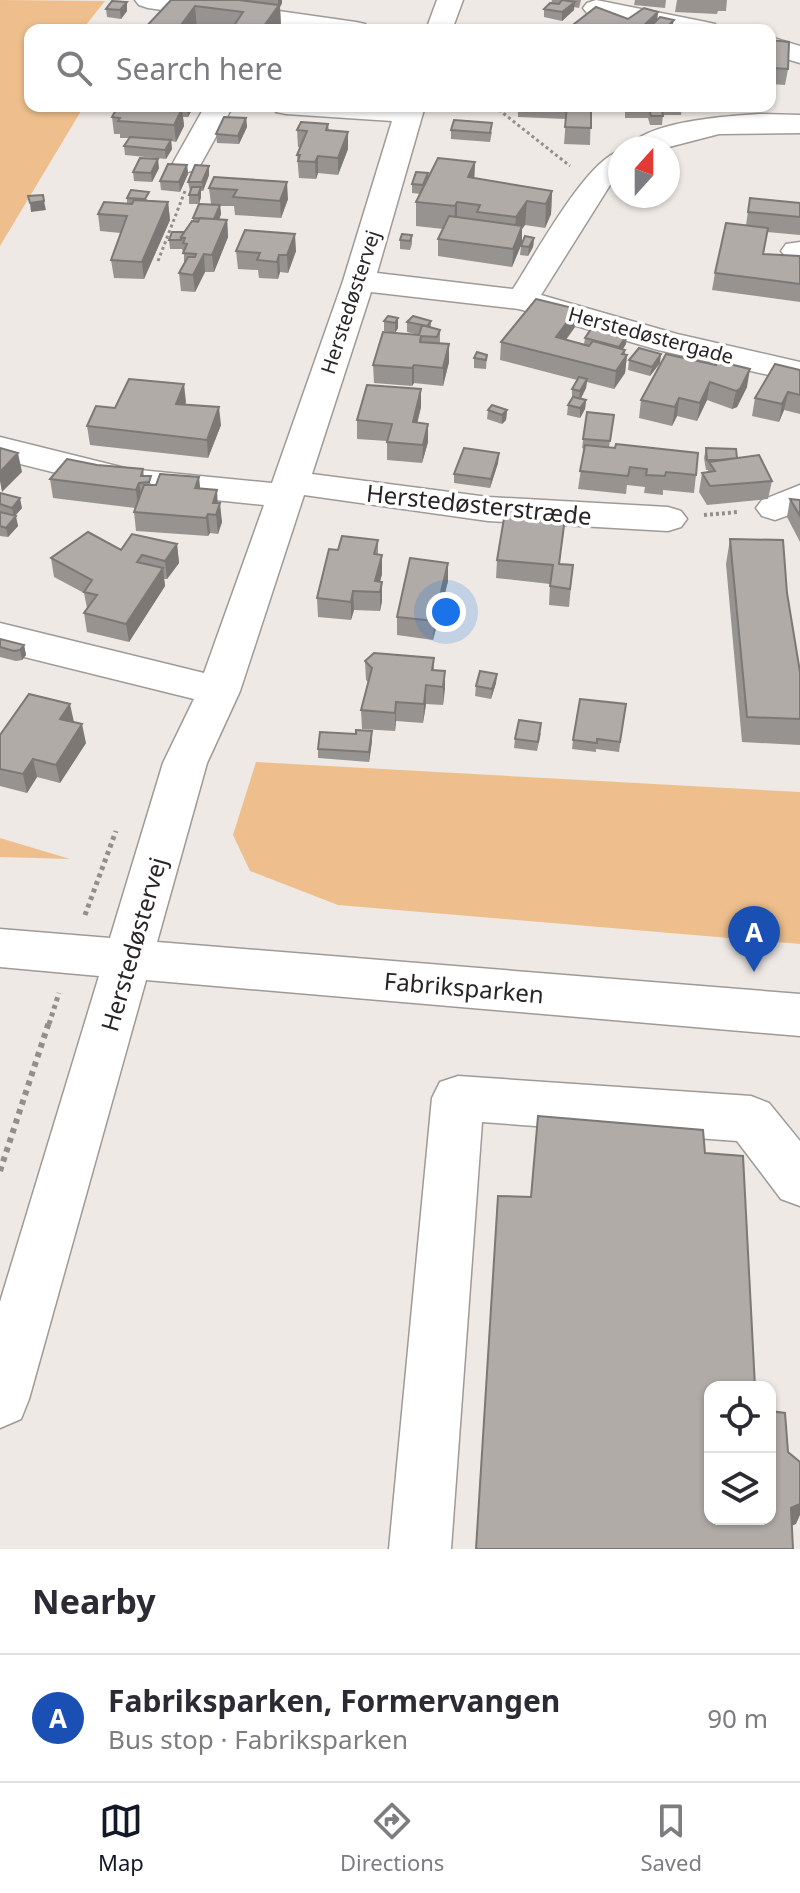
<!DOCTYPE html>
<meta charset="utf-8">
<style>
:root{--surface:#fff;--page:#f2f2f3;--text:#2b2b33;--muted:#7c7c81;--line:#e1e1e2;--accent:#111827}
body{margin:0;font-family:"Noto Sans",sans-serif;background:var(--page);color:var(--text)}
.controls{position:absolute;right:24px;bottom:24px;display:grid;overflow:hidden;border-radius:16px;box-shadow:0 2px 6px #0004}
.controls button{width:72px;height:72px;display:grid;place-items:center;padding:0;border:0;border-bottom:2px solid var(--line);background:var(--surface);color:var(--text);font:40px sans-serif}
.compass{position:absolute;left:608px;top:136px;width:72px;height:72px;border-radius:50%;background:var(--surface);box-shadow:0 2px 6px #0004;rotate:21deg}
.you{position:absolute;left:446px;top:612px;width:28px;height:28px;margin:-20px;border:6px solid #fff;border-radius:50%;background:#1a73e8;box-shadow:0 0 0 12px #1a73e833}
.badge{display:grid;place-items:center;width:52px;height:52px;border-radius:50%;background:var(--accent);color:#fff;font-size:26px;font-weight:700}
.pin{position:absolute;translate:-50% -66px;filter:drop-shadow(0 2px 4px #0008)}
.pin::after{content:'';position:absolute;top:42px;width:28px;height:24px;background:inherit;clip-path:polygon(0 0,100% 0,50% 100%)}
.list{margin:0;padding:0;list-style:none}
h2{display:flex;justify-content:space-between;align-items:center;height:104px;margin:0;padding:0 32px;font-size:34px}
h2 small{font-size:26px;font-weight:400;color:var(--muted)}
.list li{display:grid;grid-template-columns:52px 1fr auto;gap:24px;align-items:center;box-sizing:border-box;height:128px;padding:0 32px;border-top:2px solid var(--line)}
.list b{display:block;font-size:30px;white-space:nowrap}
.list p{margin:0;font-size:26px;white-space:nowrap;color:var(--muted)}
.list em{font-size:26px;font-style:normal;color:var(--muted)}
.icon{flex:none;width:44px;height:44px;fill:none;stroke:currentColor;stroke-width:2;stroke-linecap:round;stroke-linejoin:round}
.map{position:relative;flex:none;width:800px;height:1549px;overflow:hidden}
.search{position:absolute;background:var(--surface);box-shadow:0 2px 6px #0004;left:24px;right:24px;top:24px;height:88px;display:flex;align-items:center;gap:20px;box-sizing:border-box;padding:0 28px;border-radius:16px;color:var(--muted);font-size:30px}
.sheet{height:232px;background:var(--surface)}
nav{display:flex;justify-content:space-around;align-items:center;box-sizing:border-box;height:112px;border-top:2px solid var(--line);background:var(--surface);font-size:22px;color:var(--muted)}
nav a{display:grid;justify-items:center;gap:4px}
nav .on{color:var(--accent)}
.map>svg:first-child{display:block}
.green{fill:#eebf8d}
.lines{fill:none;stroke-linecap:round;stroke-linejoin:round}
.minor-casing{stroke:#9f9a96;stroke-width:3}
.path-far3{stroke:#928f8b;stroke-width:3;stroke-dasharray:3 3;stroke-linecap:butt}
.path-far2{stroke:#928f8b;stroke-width:4;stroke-dasharray:3 3;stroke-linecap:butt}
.path-far1{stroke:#928f8b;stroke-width:5;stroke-dasharray:4 4;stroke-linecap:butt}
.path{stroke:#928f8b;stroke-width:6;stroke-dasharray:5 5;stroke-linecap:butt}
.minor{fill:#fff;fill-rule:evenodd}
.wall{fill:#979390}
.shaded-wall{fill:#7b7875}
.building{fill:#b0aba7;stroke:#7b7875;stroke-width:2;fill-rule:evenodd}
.labels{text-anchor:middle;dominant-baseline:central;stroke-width:7;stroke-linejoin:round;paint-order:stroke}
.far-street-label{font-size:20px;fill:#282624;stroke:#fff}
.street-label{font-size:24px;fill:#282624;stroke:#fff}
</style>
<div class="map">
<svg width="800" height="1549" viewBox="0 0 800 1549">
<rect width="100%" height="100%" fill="#eee9e4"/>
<path class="green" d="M0,0L105,1L82,30H30V106H84L0,246Z
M256,762L800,792V944L338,905L250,871L233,835Z
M0,838L70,859L0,857Z"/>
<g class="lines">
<g class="minor-casing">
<path id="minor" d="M135,0H201L356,22L365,24L369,30H302L148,8L139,5Z
M437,0H463L452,30H426Z
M596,0L706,22L715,24L719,30H667L587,13L583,8L587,3Z
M770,37L800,46V63L770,54Z
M205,106H233L198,169L188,172L178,169L173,163Z
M272,106H425L377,273L513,289C534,257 586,160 620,151V176L612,182L541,295L677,334L800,362V382L658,350L519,309L371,292L312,474L488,497L668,507L681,511L687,519L681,527L668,531L488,521L304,495L240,691L207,763L157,942L800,994V1036L146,980L29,1399L21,1419L0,1428V1302L99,976L0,967V929L110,938L163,763L194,699L0,651V623L204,673L264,505L129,491L0,459V437L129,469L272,483L343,281L392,121L286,114L276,112Z
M760,114L800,115V133L719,134L665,148H628C646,121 729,116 760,114Z
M800,242V262L789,260L781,251L786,244Z
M800,485V511L775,520L762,516L756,508L762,500Z
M458,1076L751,1096L769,1103L800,1141V1206L781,1199L737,1141L482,1122L451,1549H389L432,1098L440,1082Z"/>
</g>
<path class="path-far3" d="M494,106L570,166
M158,261L185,191"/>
<path class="path-far2" d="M704,515L738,512"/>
<path class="path-far1" d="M85,915L116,831
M49,1024L59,993"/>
<path class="path" d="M0,1171L49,1022"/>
<use href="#minor" class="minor"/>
</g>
<path class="wall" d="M171,0H282V3L280,7L281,27L143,30Z
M548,0H581L579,8L574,7V10L562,21L544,17V9L551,3L552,0Z
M635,0H666L665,8L634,5Z
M677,0H727L726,11H718L717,14L675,12Z
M106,9L127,11L121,19L107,17Z
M658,12L657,20L673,29L671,30H569V28L628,19Z
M770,40L788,69L785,85L770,84Z
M157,106H194L188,117H183L184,126L176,142L171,141L172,149L166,159L125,155L124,146L129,138H120V134H114L112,117L125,109L157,107Z
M518,106H591L590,145L564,144L566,119L518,117Z
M625,106H682L681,115H663L662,125H650L648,118H625Z
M246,118L247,127L239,144L217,143L216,134Z
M328,124L329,131L348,149L338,175L318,173L316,179L299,178L297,155L300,147H298L297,130Z
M451,130L492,132L490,142L451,139Z
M475,162L474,178L552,191L551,214L545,228L525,225L522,229V243L512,267L438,256V239L443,229L416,226V202L421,194L412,193V184L428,173V180Z
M187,165L188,174L180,192L161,190L160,181Z
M159,168L152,182L134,181L133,172Z
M209,175L203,191H201V197L199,204H189V195L190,191L188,182Z
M214,177L288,199L281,218L235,215L234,206H220L221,214L219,220H227L228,237L214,272H205L195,292L181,291L179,273L184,263V255L182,249H170L169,240L184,232L193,221V218L211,204L209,188Z
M131,190L150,201L168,202L170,220L144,279L114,278L111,260L121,233L100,231L98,214L127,203V198Z
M750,198L800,203V235L767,232L763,254L800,256V302L712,290L715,273L746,225Z
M412,235V244L410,250L400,249V240Z
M534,238L533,247L528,256L520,255L521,246Z
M236,251H296L288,273L280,272L278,279L259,278L258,270L238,269Z
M388,316L398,328L395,333L419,335L407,332V322L431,321V327L440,330V344H449V362L443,386L414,383L412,386L374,383L373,365L395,333L384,331V321Z
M575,327L566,340L584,344L585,338L626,344L623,349L625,355H627L625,373L614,389L587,382L586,388L581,399L586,400L585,409L580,418L567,415L568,405L572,399V389L577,380L500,360L501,342Z
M666,354L747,387L737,407L732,409L707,400L697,421L677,416L672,426L639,418L641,400Z
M487,355L486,369L474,368V358Z
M629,360L660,363L650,376L628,370Z
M800,370V414L784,410L779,422L752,416L755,398Z
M186,402L185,404L221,425L208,458L90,445L87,426L115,408Z
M421,407L417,423L428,442L422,463L387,460V441L357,439V420Z
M488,410H507L506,420L502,424L487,419Z
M587,412L614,415L609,447L696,475L694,493L663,490V495L644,493L645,487L627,485L626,494L578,489L584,449L582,448Z
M706,448L737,458L772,481L768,499L707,505L699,492L702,473L708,472V470H706L704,458Z
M499,453L498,463L490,488L454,483V474Z
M97,465L143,469L144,476L152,485L200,489L218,503L222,522L218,534L210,533L208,536L136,531L134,512L135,508L53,498L50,479Z
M0,493L22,508L15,516L18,526L8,537L0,536Z
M790,499L800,500V542L787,517Z
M565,518L559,564L573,565L569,607L549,605L550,584L496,578L497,560Z
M730,539L787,593L800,672V745L742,742L726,564Z
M378,540V555H382V574L380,582H382V601L380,611L354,610L351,620L318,617L317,598L338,550Z
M177,544L179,563L167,579H164L165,586L129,642L87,632L84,613L87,608L84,593L54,577L51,558Z
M448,563V581L433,640L397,635V617Z
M0,639L24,645L26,655L22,660L16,661L0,657Z
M374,653L434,658V670L445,671L443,705L426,704L423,723L396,721L395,731L362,729L361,710L368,682L366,680L365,661Z
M497,674L496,683L491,699L475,696L476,686Z
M626,704L619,752L596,749V752L572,749L573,740Z
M73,722L86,743L60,783L37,777L27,793L0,786V735Z
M372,731V741L369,762L318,758V749L356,734Z
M541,733L537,751L514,748L515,739Z"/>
<path class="shaded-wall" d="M278,0H282V3L280,7L281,27L279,30H261L278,7Z
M127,2V11L121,19L120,10Z
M575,2L574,10L562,21V12Z
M195,6L197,28L181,25Z
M658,12L656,28L654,30H639Z
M674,20L671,30H664Z
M187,106H194L188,117Z
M182,109L184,126L176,142L174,125Z
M246,118L247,127L239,144L238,136Z
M348,132V149L338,175V158Z
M171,140L172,149L166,159L165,150Z
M318,156V173L316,179L315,162Z
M158,159L159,168L152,182L151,173Z
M475,162L474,186L468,177Z
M187,165L188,174L180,192L179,182Z
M209,166V175L203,191L202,182Z
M287,182L288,199L281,218L280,201Z
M201,187V197L199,204L198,195Z
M552,191L551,214L545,228L546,204Z
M44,201L46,210L31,212L30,203Z
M527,201L525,225L522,229V243L512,267L516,217Z
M168,202L170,220L144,279L142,262Z
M457,202V226L454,230L455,206Z
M220,205L221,214L215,229L214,220Z
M227,220L228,237L214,272L212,255Z
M295,234L296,251L288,273L287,255Z
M534,238L533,247L528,256L529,247Z
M204,254L205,272L195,292L193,275Z
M279,255L280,272L278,279L277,262Z
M577,309L575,327L554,355L556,337Z
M398,318V328L395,333V323Z
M627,335L626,344L618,356L619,347Z
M449,344V362L443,386V368Z
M625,350L624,360L627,355L625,373L614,389L616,371L622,354Z
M661,354L660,363L650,376L652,367Z
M414,365V383L412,386V368Z
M750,369L747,387L737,407L732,409L736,391Z
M587,379L586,388L579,401L580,391Z
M710,382L707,400L697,421L700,403Z
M184,384L186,402L178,422L176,404Z
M421,389V407L413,441V422Z
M788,392L784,410L779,422L782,404Z
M679,398L677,416L672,426L675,407Z
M586,400L585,409L580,418V408Z
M219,407L221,425L208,458L207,440Z
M507,410L506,420L502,424V415Z
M428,424V442L422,463L423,445Z
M18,453L22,472L2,492L0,481V472Z
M499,453L498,463L490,488L491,479Z
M199,477L201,496L195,488Z
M139,483L142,501L138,509L136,490Z
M217,490L218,508L220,503L222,522L218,534L216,515L213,503Z
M20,498L22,508L14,517L12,508Z
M208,514L210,533L208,536L206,518Z
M16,516L18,526L8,537L6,528Z
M177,544L179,563L167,579L165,561Z
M382,555V574L377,592L375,581Z
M448,563V581L433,640L434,621Z
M163,568L165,586L129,642L126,624Z
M382,582V601L380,611V592Z
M353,591L354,610L351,620V602Z
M24,645L26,655L22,660L20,650Z
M445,671V689L443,705V687Z
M497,674L496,683L491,699L492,689Z
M426,685V704L423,723L424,704Z
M396,702V721L395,731V713Z
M70,704L74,722L60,719Z
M82,724L86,743L60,783L56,765Z
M372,731V741L369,762V752Z
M33,759L37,777L27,793L23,774Z
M800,1504V1515L796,1524L780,1531L791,1508Z"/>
<path class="building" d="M171,0H239L279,5L261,30H143ZM195,6L243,12L233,27L181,25Z
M562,0L575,2L562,12L544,9L550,3L559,4Z
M112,1L127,2L120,10L106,9Z
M596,7L628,19L644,8L658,12L639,30H629L605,25L600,30H579L569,28Z
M660,17L674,20L664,30H647Z
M770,40L789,42L788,69L772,68L773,58H770Z
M127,106H141L182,109L174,125L118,121L120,118L112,117L117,108L125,109Z
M567,106H591V128L565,127Z
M626,106H661L663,116H651L649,109H626Z
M224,117L246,118L238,136L216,134Z
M454,120L492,123L490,133L451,130Z
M301,122L328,124L326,130L348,132L338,158L318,156L315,162L298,161L300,155H297L307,131L297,130Z
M130,137L171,140L165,150L124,146Z
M140,158L158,159L151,173L133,172Z
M438,158L475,162L468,177L552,191L546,204L527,201L516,217L477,212L480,205L457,202L455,206L416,202Z
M168,164L187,165L179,182L160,181Z
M195,165L209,166L202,182H188Z
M416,172L428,173L423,185L412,184Z
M214,177L287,182L280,201L233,197L237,190L209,188Z
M192,187H201L198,195H189Z
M131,190L149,192L145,199L127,198Z
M43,195L44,201L30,203L28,196Z
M750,198L800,203V217L748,212Z
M134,200L168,202L142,262L111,260L127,216L98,214L104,202L132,204Z
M199,204L220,205L214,219L193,218Z
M449,216L522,226L513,249L438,239Z
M200,218L227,220L212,255L204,254L193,275L179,273L188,257H195L196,254L183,253L187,244L183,243L185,238L181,237L192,221L198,222Z
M726,223L768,228L763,254L800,256V284L715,273Z
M245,230L295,234L287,255H279L277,262L257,260L260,253L236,251Z
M172,232H184L181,237V240H169Z
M402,234L412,235L410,241L400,240Z
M525,236L534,238L529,247L521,246Z
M536,299L577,309L556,337L589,346L593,341L625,350L622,354L627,355L616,371L501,342Z
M388,316L398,318L395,323L384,321Z
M413,316L431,321L427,326L407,322Z
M422,325L440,330L437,337L421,336L420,342L449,344L443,368L414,365L412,368L373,365L383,332L419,335Z
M593,326L627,335L619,347L585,338Z
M639,348L661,354L652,367L629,360Z
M477,352L487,355L486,360L474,358Z
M666,354L716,365L717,361L750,369L740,389L736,391L710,382L700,403L679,398L675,407L641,400Z
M775,364L800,370V395L788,392L782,404L755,398Z
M579,377L587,379L580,391L572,389Z
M129,379L184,384L176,404L219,407L207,440L87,426L96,406L115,408Z
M367,385L421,389L413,422L428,424L423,445L387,442L392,424L357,420Z
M573,397L586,400L580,408L568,405Z
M492,405L507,410L502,415L488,410Z
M587,412L614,415L610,441L583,439Z
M616,444L698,453L696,475L666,472L665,476L646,475L647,469L630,467L628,476L580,471L585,445L615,448Z
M0,448L18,453L0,472Z
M464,448L499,453L491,479L454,474Z
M706,448L736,449L737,458L719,460H707Z
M759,455L772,481L710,486L702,473L715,471L709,462Z
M67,459L97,465L143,469L141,476H151L149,482L139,483L136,490L50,479Z
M160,474L199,477L195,488L217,490L213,503H220L216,515L208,514L206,518L134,512L144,485H156Z
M0,493L20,498L12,508L0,504Z
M790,499L800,500V516Z
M0,512L16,516L6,528L0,526Z
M505,512L565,518L559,564L573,565L570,589L550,586L553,565L497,560Z
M88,532L121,550L132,534L177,544L165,561L142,555L137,562L163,568L126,624L84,613L97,595L84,592L92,580L51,558Z
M342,536L378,540L374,554L382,555L375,581L382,582L380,592L353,591L351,602L317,598L329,549L338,550Z
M730,539L783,540L787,593L800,672V719L747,717Z
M410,558L448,563L434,621L397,617Z
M0,639L24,645L20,650L14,651L0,647Z
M374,653L434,658L432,670L445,671L443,687L426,685L424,704L396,702L395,713L361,710L372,668L365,661Z
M480,671L497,674L492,689L476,686Z
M29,694L70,704L60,719L82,724L56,765L33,759L23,774L0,769V735Z
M580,699L626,704L620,742L597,739V743L573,740Z
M519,720L541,723L538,742L515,739Z
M356,730L372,731L369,752L318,749L320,732L356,734Z
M538,1116L703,1130L705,1153L743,1156L755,1387H710V1519H770V1411L785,1413L788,1452L800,1462V1504L791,1508L793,1549H476L498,1196L531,1197Z"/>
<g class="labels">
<g class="far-street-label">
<text transform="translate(350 302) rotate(-72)">Herstedøstervej</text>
<text transform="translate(651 335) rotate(15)">Herstedøstergade</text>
</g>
<g class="street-label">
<text transform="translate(479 504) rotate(6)">Herstedøsterstræde</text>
<text transform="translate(133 944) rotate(-74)">Herstedøstervej</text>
<text transform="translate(464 987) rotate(5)">Fabriksparken</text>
</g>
</g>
</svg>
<div class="controls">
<button><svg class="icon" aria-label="locate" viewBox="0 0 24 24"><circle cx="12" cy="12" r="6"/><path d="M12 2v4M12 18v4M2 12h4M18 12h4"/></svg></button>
<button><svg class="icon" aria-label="layers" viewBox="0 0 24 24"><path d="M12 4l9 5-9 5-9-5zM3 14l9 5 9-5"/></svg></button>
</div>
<svg class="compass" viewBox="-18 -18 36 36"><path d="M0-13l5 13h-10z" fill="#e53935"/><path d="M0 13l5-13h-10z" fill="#7c7c81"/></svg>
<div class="you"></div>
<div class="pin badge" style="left:754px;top:972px;background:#1a4fb4">A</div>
<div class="search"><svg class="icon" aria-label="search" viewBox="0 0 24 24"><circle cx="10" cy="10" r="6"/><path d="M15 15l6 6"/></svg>Search here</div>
</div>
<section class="sheet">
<h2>Nearby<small></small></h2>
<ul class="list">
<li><span class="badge" style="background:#1a4fb4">A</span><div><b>Fabriksparken, Formervangen</b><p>Bus stop · Fabriksparken</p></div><em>90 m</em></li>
</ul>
</section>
<nav>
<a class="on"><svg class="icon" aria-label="map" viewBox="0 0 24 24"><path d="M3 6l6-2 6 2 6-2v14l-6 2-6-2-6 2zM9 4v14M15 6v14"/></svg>Map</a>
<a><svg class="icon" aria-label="directions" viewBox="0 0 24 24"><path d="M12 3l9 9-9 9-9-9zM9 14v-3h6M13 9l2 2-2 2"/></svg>Directions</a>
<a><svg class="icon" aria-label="saved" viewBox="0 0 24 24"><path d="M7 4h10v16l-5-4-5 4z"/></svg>Saved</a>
</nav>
